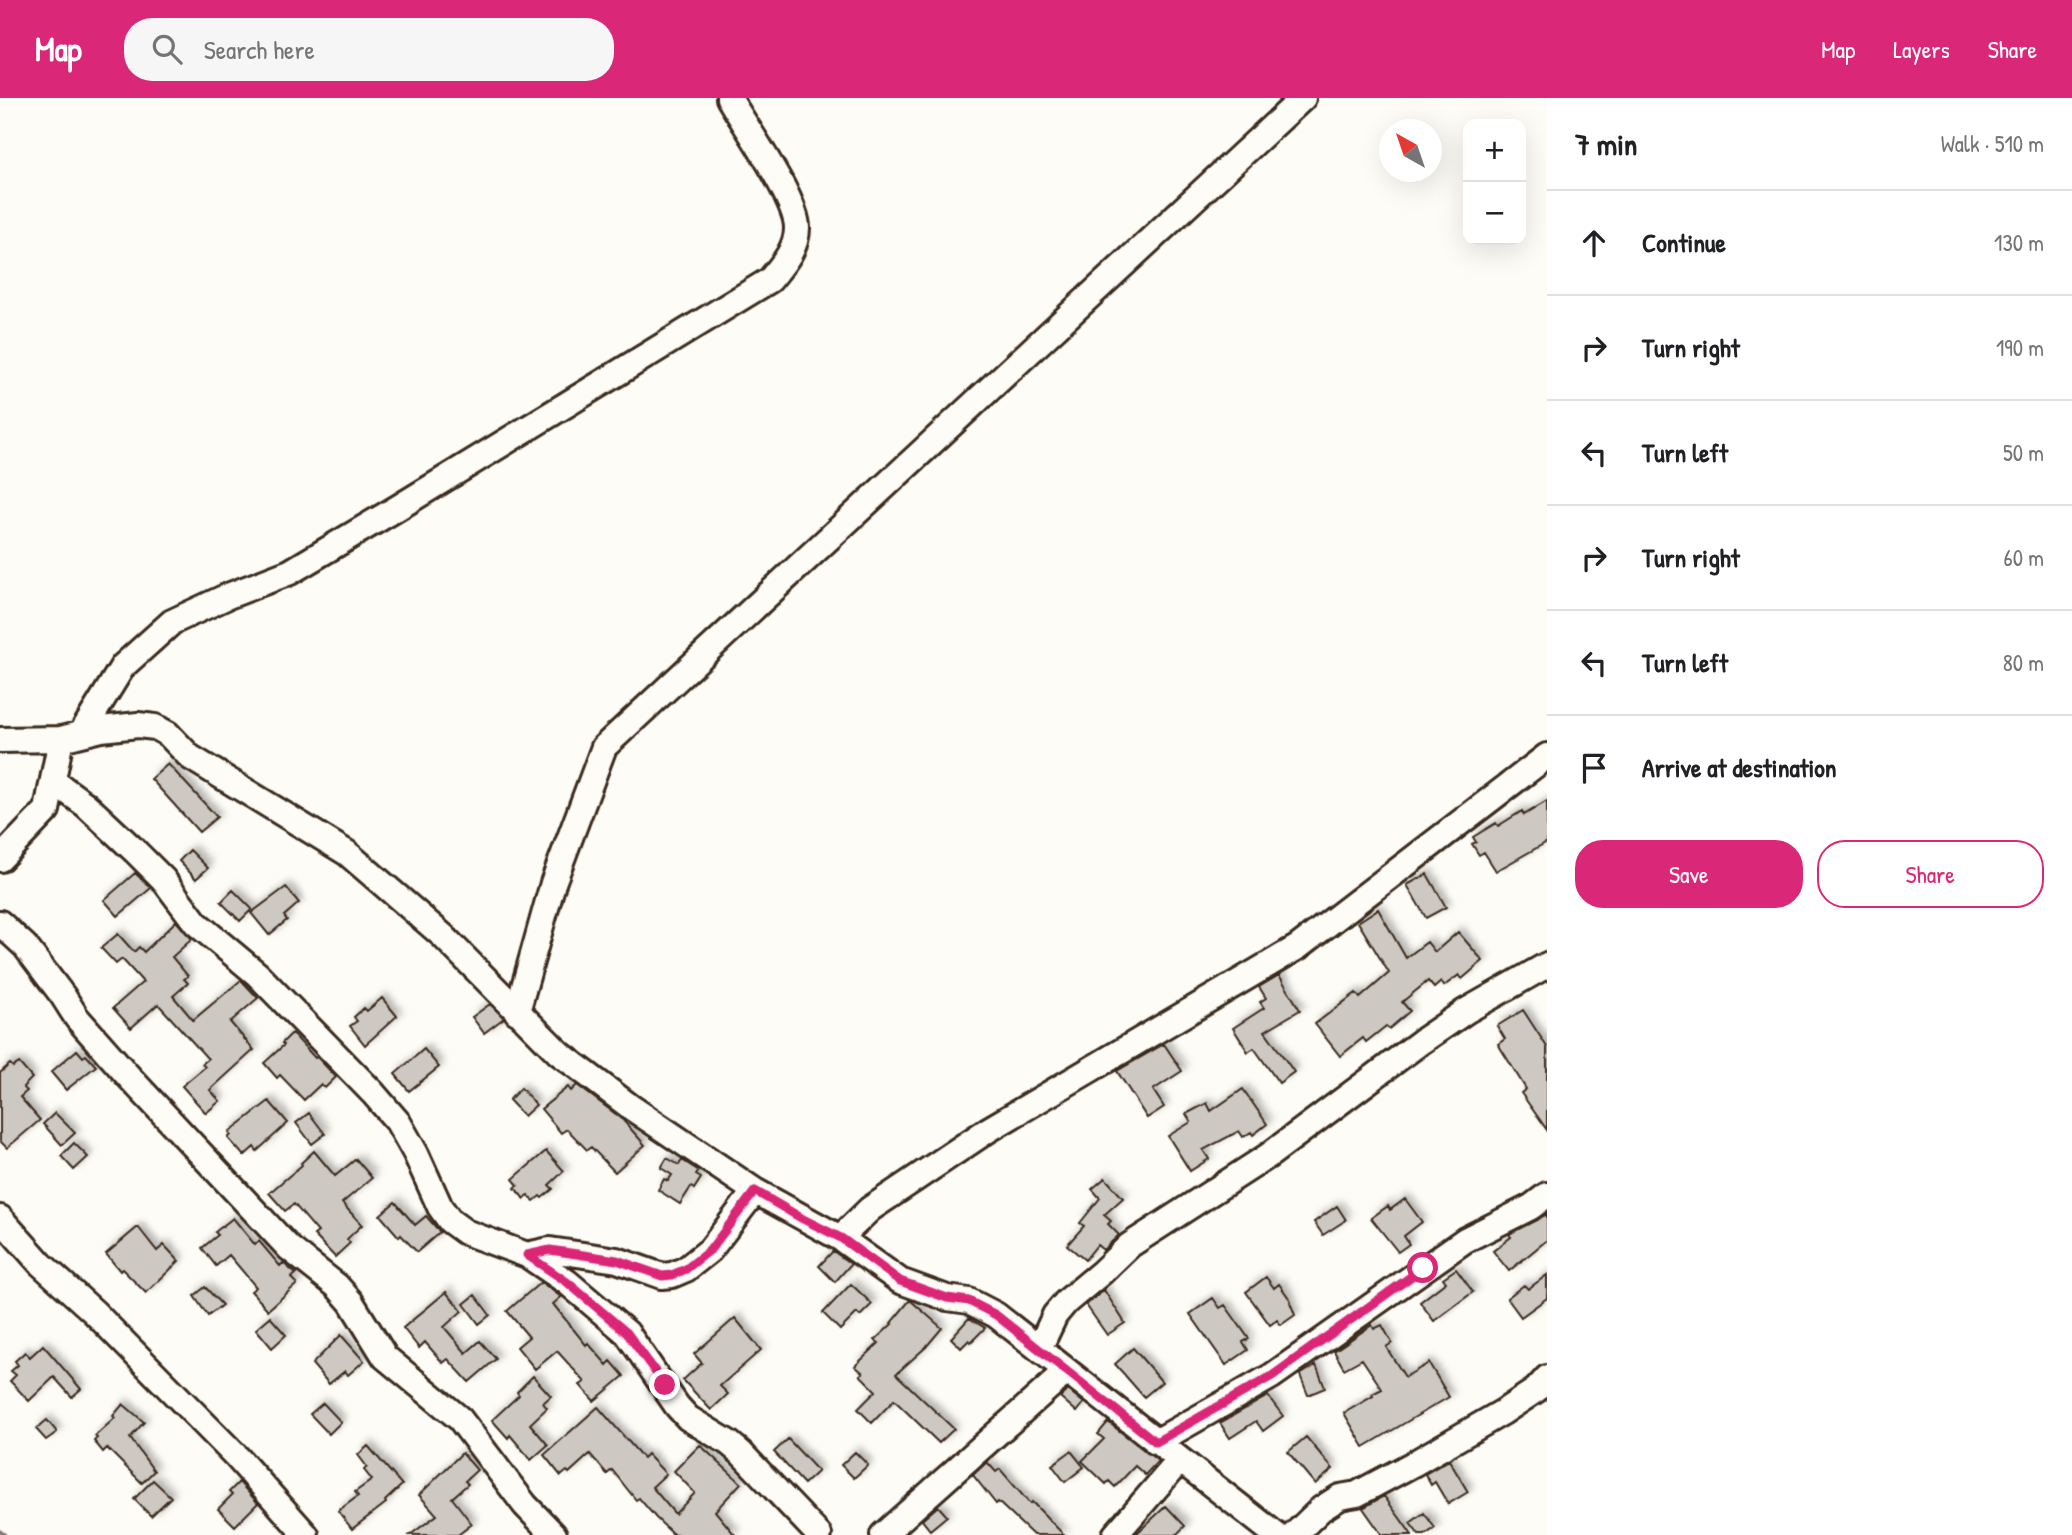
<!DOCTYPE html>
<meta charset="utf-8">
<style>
:root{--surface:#fff;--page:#f6f6f6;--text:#202124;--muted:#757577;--line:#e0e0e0;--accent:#db2777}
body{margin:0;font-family:"Patrick Hand",sans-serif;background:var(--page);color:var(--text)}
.controls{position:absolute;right:21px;top:21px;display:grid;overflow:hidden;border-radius:14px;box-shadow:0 7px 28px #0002}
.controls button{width:63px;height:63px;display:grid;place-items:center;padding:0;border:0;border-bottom:2px solid var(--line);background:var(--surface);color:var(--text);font:35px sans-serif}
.compass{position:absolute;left:1379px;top:21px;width:63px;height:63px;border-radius:50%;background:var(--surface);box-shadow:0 7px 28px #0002;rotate:320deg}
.stop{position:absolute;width:21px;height:21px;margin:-16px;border:5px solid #db2777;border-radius:50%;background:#fff}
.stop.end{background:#db2777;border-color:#fff;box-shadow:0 2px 7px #0008}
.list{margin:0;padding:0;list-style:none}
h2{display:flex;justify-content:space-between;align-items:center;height:91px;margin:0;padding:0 28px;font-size:30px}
h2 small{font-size:23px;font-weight:400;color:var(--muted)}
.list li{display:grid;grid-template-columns:46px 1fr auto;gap:21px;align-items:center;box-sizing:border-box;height:105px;padding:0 28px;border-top:2px solid var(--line)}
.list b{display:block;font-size:26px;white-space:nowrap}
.list em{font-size:23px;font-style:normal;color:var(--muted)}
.actions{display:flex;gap:14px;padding:21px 28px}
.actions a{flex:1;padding:16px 0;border:2px solid var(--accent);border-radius:28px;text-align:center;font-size:24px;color:var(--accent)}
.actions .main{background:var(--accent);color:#fff}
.icon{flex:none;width:38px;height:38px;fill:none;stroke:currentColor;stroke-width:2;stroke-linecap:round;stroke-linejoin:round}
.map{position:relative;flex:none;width:1547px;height:1437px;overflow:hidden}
header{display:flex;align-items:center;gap:42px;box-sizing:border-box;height:98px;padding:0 35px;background:var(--accent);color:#fff}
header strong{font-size:33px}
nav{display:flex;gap:38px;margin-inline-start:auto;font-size:24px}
.search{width:490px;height:63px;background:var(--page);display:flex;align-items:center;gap:18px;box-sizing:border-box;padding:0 24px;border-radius:28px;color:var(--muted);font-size:26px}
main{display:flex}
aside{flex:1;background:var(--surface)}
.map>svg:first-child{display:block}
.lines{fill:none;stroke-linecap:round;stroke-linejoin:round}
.stream{stroke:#887d74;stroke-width:5}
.building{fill:#cdc8c2;stroke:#3b2a1e;stroke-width:2;filter:url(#shadow)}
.minor-casing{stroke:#3b2a1e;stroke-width:30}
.minor{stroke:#fdfcf7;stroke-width:24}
.route{stroke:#db2777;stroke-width:9}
</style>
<header>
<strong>Map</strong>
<div class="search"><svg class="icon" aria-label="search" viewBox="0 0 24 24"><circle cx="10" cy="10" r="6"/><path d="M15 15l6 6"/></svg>Search here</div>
<nav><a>Map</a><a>Layers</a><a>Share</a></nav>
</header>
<main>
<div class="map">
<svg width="1547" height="1437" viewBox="0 0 1547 1437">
<defs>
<filter id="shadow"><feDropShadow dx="4.5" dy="-4.5" stdDeviation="3.5" flood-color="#0004"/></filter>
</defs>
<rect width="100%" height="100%" fill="#fdfcf7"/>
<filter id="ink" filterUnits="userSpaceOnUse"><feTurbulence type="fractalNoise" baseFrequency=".0143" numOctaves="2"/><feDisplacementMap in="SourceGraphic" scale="14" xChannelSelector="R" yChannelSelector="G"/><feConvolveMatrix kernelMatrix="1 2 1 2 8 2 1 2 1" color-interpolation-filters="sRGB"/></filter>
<g filter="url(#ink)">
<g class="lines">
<path class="stream" d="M0,1434L4,1437"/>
</g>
<path class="building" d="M168,666L217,719L199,734L151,681Z
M1547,703V744L1496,773L1484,754L1479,757L1472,746L1476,744L1473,739L1496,725L1498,728L1522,713L1524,717Z
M190,752L208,770L196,781L179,763Z
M135,775L151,790L118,818L104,802Z
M1427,776L1446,809L1426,820L1407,787Z
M286,789L299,805L284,818L287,822L269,837L251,815Z
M233,792L252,811L240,823L221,804Z
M1378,811L1406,860L1427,844L1435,854L1458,834L1483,863L1462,881L1459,877L1444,888L1441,884L1434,890L1428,883L1402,904L1410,913L1389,931L1386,928L1366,944L1363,940L1340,958L1315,926L1356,895L1360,900L1389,875L1358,824Z
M176,823L192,841L172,859L188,878L184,881L188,885L173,898L193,922L241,882L258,900L230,924L254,952L210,992L220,1003L206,1015L182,988L205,969L202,966L208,961L158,906L131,930L113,910L143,884L122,861L116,866L101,850L118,836L134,854L139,849L144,854Z
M1279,877L1300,912L1265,933L1294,974L1279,985L1254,950L1248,954L1233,930L1264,910L1260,904L1266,900L1259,889Z
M382,900L397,918L365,947L350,928L357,923L354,919L364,910L367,913Z
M490,906L504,920L484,935L472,919Z
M1523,912L1547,949V1032L1521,995L1526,991L1498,946L1505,941L1497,928Z
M292,935L315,960L317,959L336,979L325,990L321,986L304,1002L280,977L277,980L264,965L284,947L282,945Z
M1164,946L1182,973L1153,992L1164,1009L1147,1020L1117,973Z
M424,951L439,969L409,993L395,976Z
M77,952L83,959L86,957L96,968L66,992L51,974Z
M19,965L32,980L23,989L27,993L20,999L40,1022L7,1050L0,1043V975L10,966L13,969Z
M577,987L621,1020L645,1047L615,1074L591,1049L587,1052L567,1031L561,1035L541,1011L568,989L571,993Z
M521,990L536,1007L524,1018L509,1002Z
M1243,991L1267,1026L1253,1037L1251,1034L1243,1039L1239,1033L1203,1052L1209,1061L1190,1073L1168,1038L1191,1024L1186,1016L1207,1005L1211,1013Z
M269,1003L288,1025L257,1053L254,1049L244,1058L228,1040L231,1037L229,1034Z
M55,1015L75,1035L62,1047L43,1026Z
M309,1015L325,1036L312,1046L296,1025Z
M74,1045L88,1059L74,1072L61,1058Z
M314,1053L335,1078L356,1061L372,1080L342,1105L362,1127L347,1141L350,1145L335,1159L314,1137L318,1134L294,1106L285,1113L269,1095L302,1067L301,1065Z
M546,1053L564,1073L549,1087L553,1091L542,1100L540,1098L534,1103L528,1097L524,1101L515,1090L518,1087L513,1081Z
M667,1060L679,1067L682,1062L699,1073L696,1077L701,1080L694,1091L691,1089L680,1106L658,1092L664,1081L668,1083L672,1077L661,1070Z
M1105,1080L1123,1100L1104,1117L1111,1123L1108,1126L1119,1137L1103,1152L1097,1147L1085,1162L1067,1147L1084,1128L1080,1125L1100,1100L1092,1091Z
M1405,1101L1422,1124L1404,1138L1409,1146L1398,1154L1371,1120L1388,1108L1390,1112Z
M395,1104L415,1127L426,1118L440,1134L417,1154L401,1137L399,1139L380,1117Z
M1337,1108L1346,1122L1323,1137L1314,1124Z
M1547,1116V1142L1509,1173L1493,1153L1511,1139L1509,1136Z
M233,1120L255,1147L259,1143L280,1168L283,1165L296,1176L291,1180L297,1186L268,1212L251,1193L256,1189L229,1157L216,1168L202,1150L218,1137L215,1134Z
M138,1129L157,1153L164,1147L179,1163L146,1195L122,1171L120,1173L106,1156Z
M833,1153L851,1166L835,1184L819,1168Z
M1456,1171L1473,1194L1434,1223L1420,1204L1446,1184L1443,1180Z
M1547,1177V1200L1521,1219L1507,1200L1524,1187L1528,1191Z
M1266,1179L1274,1190L1279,1186L1291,1203L1290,1204L1295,1217L1281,1227L1277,1222L1270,1227L1246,1194Z
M541,1184L561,1199L553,1206L586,1247L588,1245L607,1267L611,1263L624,1278L594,1303L580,1287L585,1284L557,1253L535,1271L517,1249L529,1239L507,1213Z
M851,1186L872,1206L860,1218L857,1215L840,1232L823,1215Z
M205,1189L222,1207L208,1218L194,1198Z
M1104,1192L1125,1225L1107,1237L1086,1207Z
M446,1194L462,1213L444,1229L466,1255L480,1243L496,1261L469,1284L448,1261L443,1265L425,1244L419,1250L403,1230Z
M475,1197L490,1217L479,1226L464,1206Z
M1213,1200L1220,1210L1225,1207L1249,1241L1243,1244L1248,1252L1226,1267L1190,1216Z
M910,1202L942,1230L926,1249L896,1276L954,1331L939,1345L894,1302L872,1325L858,1311L876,1293L860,1277L863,1275L855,1268L879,1245L875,1242L892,1226L891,1225Z
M270,1219L286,1237L272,1250L256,1231Z
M735,1220L761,1252L720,1288L728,1296L711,1312L683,1282L702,1265L694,1256Z
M969,1220L985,1230L971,1244L969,1242L961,1250L951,1240Z
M1372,1227L1374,1231L1382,1227L1392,1245L1386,1249L1405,1279L1429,1265L1449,1299L1364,1349L1344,1315L1373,1298L1372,1296L1382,1291L1362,1261L1344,1271L1334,1253Z
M341,1237L364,1263L348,1277L345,1273L329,1286L312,1266Z
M43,1247L81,1291L72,1299L54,1279L29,1303L10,1283L16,1277L11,1273L18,1267L15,1263L25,1254L30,1259Z
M1133,1250L1162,1284L1144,1299L1115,1266Z
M1316,1267L1325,1290L1308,1297L1300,1277Z
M533,1278L551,1298L543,1305L547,1310L530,1326L548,1347L531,1362L510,1337L508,1340L492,1322L519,1297L517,1294Z
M1068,1292L1084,1305L1077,1314L1060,1299Z
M1268,1298L1283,1318L1263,1333L1256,1323L1230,1340L1220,1325Z
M323,1305L341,1324L329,1336L310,1316Z
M123,1306L144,1324L130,1340L154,1373L142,1385L107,1350L103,1354L94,1343L97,1340L95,1338L115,1320L113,1318Z
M598,1309L643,1360L647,1356L666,1376L652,1389L675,1416L695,1395L674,1373L700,1347L741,1385L715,1413L735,1437H674L656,1420L639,1400L636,1402L612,1372L607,1376L590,1356L569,1375L567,1373L561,1378L544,1357Z
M47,1322L57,1334L46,1342L36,1331Z
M1108,1324L1158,1363L1145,1377L1135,1368L1115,1389L1109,1383L1106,1386L1082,1363L1104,1341L1098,1336Z
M1306,1339L1333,1371L1315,1386L1288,1354Z
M788,1341L818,1373L804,1386L774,1354Z
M368,1348L402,1387L385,1403L386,1405L352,1431L338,1413L358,1398L355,1394L372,1382L364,1372L367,1369L358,1357Z
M1071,1353L1084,1369L1065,1384L1052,1367Z
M855,1354L868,1367L854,1380L841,1367Z
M462,1355L477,1372L465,1383L468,1386L452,1400L472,1426L458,1437H410L437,1417L419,1397Z
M1449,1362L1468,1394L1448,1406L1435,1384L1431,1387L1425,1376Z
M987,1364L996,1374L1000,1371L1030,1406L1032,1404L1064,1437H1033L998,1404L996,1406L973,1377Z
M153,1382L171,1399L151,1418L134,1401Z
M239,1384L258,1405L235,1428L218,1411L232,1397L229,1394Z
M1384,1398L1412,1437H1382L1363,1410Z
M938,1408L947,1418L930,1432L922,1422Z
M1166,1408L1185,1428L1176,1437H1135Z
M1424,1415L1435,1430L1425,1437H1419L1410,1425Z"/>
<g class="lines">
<g class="minor-casing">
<path id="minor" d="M81,636L123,568L172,524L228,498L290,474L399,409L770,182C782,167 797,151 797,130C797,101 745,28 729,0
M0,642L61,641L101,631L138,627L155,629L168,636L190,659L347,755L442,837L559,955L632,1010L755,1093L840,1140L900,1183L947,1200L969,1203L996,1217L1276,1437
M53,683L86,707L135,753L163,781L196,825L257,876L373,995L398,1024L416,1056L440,1109L450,1123L465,1134L527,1157L567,1184L627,1235L677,1308L688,1320L729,1345L741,1355L819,1437
M0,761L47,712L61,641
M0,825L25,848L63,898L77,920L130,980L289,1150L337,1188L351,1204L385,1259L460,1321L525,1407L554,1437
M517,914L553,785L604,649L1303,0
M0,1120L41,1166L94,1214L236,1358L306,1437
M840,1140L870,1111L988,1032L1298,849L1547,658
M527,1157L550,1152L617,1162L662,1178L672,1177L686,1171L710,1152L755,1093
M1039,1251L1055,1217L1066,1204L1102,1174L1130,1147L1268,1058L1422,943L1466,913L1547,867
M1156,1344L1272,1278L1465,1142L1531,1109L1547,1097
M883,1437L1067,1273
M1115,1437L1180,1362
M1294,1437L1321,1411L1340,1399L1357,1396L1413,1366L1503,1314L1536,1292L1547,1280"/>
</g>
<use href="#minor" class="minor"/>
</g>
</g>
<g class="lines" filter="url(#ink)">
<path class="route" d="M665,1287L627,1235L567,1184L527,1157L550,1152L617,1162L662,1178L672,1177L686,1171L710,1152L755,1093L803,1121L841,1140L900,1183L947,1200L969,1203L996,1217L1156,1344L1272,1278L1423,1170"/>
</g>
</svg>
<div class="controls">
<button>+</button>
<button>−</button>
</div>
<svg class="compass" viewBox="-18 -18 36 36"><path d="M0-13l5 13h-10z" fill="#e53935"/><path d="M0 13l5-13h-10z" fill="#757577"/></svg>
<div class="stop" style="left:1423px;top:1170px"></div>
<div class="stop end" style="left:665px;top:1287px"></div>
</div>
<aside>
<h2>7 min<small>Walk · 510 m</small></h2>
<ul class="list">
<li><svg class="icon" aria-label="ahead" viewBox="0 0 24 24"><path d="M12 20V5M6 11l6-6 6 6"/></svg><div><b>Continue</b></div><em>130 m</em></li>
<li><svg class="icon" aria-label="right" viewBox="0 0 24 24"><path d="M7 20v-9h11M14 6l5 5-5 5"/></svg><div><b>Turn right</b></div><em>190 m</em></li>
<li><svg class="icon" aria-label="left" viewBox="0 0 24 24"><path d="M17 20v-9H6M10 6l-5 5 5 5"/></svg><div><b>Turn left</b></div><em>50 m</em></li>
<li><svg class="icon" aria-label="right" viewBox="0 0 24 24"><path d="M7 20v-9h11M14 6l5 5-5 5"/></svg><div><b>Turn right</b></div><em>60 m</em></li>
<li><svg class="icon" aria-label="left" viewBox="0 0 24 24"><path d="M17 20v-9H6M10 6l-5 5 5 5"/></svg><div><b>Turn left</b></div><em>80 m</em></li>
<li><svg class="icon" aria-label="arrive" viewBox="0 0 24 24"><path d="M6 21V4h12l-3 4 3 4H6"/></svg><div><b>Arrive at destination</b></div></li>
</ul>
<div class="actions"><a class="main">Save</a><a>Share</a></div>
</aside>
</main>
